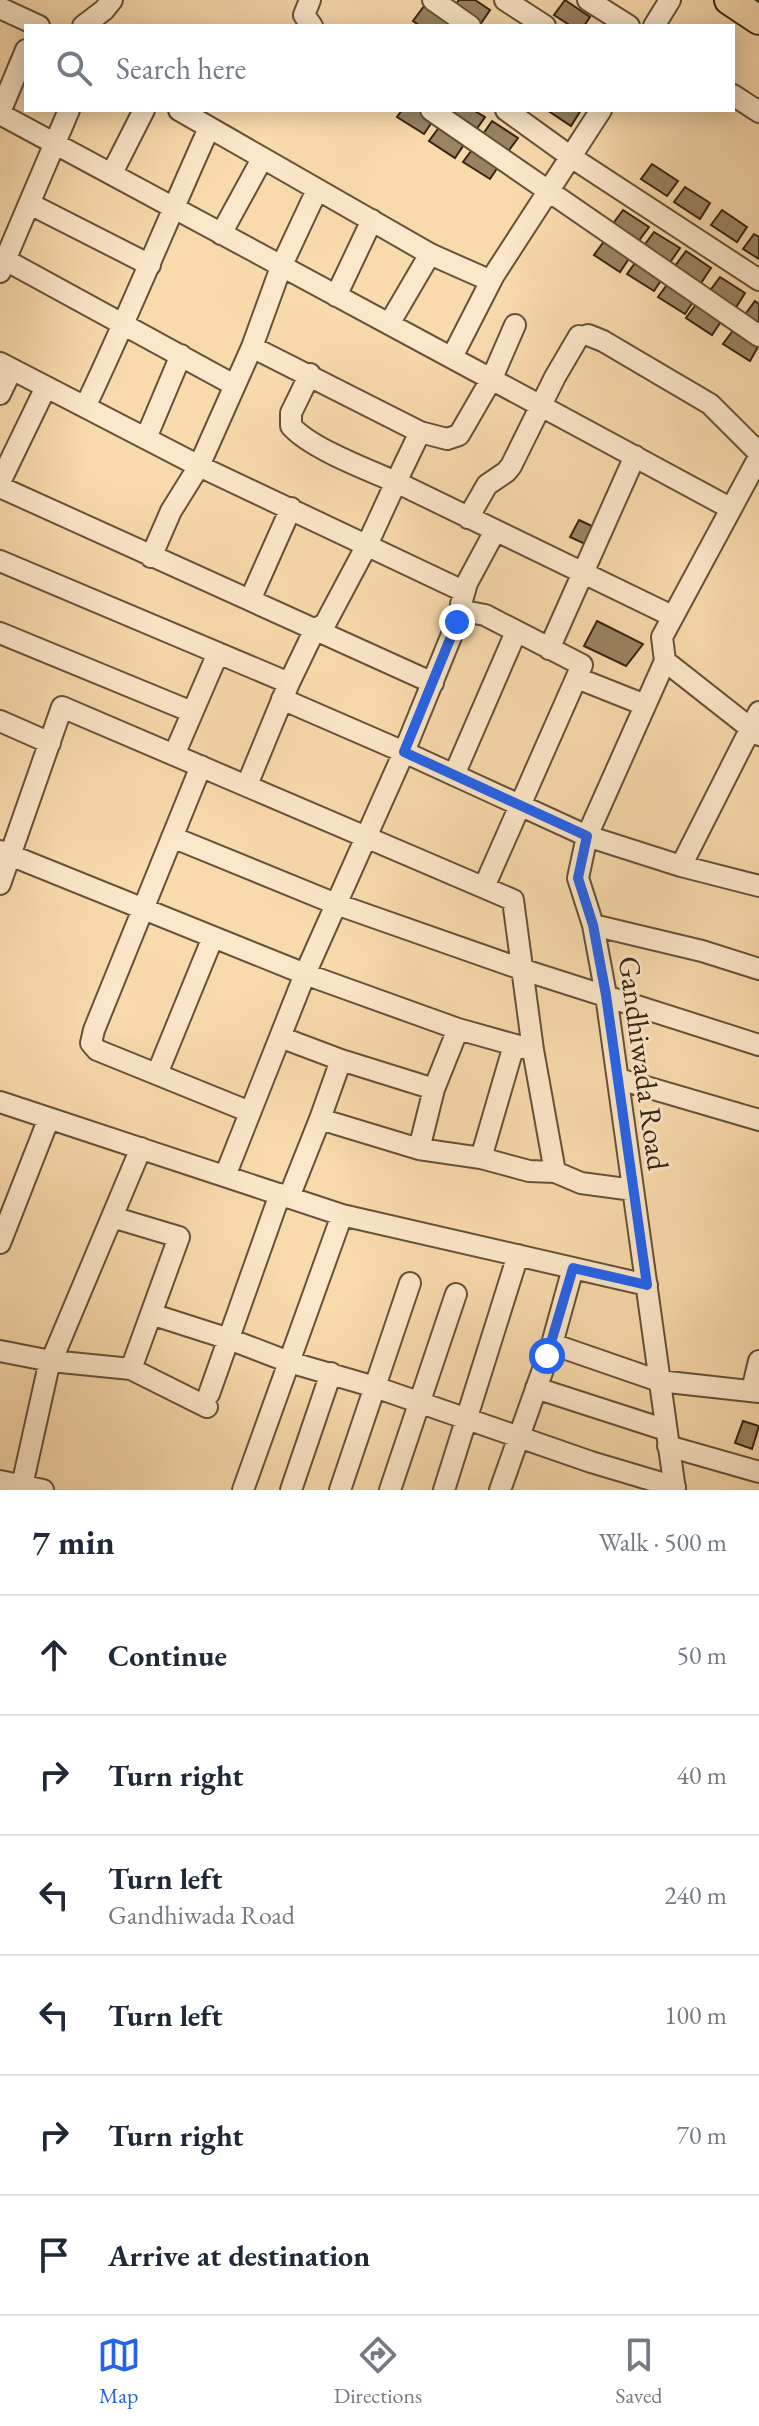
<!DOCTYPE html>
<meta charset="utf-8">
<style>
:root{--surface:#fff;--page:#f2f2f3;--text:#1f2937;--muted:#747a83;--line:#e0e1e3;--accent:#2563eb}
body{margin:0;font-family:"EB Garamond",serif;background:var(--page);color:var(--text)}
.stop{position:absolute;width:24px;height:24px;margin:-18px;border:6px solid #2563eb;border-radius:50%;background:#fff}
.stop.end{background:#2563eb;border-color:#fff;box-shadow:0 2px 8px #0008}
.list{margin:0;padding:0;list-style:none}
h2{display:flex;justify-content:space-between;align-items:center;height:104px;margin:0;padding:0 32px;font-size:34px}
h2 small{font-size:26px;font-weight:400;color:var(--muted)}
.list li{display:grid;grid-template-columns:52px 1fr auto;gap:24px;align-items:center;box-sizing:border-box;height:120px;padding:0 32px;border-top:2px solid var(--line)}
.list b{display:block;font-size:30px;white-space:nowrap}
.list p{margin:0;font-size:26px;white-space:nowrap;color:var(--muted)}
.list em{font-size:26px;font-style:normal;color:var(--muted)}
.icon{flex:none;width:44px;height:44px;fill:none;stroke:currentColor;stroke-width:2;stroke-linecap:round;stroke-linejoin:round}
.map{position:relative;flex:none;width:759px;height:1490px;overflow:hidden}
.search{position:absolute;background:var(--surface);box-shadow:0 4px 20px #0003;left:24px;right:24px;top:24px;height:88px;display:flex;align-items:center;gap:20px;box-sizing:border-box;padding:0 28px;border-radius:0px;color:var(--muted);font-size:30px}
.sheet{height:824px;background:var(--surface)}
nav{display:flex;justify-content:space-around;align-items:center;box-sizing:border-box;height:112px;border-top:2px solid var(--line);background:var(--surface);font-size:22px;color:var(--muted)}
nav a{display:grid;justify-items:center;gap:4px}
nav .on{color:var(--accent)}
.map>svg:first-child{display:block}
.building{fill:#9a8362;stroke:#342511;stroke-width:2}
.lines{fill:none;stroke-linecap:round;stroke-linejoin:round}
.minor-casing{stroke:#655238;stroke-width:24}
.highway-casing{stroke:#342511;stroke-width:32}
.minor{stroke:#fbe7c9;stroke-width:20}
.highway{stroke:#f9daac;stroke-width:28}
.route{stroke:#2563eb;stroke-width:10}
.labels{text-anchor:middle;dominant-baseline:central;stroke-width:6;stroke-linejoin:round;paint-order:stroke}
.street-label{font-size:30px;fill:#342511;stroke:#fbe7c9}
</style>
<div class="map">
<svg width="759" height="1490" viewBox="0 0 759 1490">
<rect width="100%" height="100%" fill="#f9daac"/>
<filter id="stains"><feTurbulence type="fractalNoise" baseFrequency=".0025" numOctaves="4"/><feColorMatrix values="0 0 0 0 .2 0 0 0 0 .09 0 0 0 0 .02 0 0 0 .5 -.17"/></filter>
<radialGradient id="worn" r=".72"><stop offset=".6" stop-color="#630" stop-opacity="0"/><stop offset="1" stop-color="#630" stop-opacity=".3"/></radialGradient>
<path class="building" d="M459,0H475L490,10L480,25L453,8Z
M565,0L590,17L584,26H571L554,15Z
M424,6L449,23L447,26H420L413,21Z
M402,110H421L434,119L424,134L397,117Z
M452,110H473L485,117L474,133L448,116Z
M547,110H581L571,126Z
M492,121L518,138L507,153L481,137Z
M440,126L465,143L455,158L429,141Z
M474,147L500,164L490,179L463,162Z
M652,164L678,181L667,196L641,179Z
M685,187L710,203L700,219L674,202Z
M623,210L649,227L638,242L612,225Z
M722,210L747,227L737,242L711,225Z
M654,232L680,248L669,264L643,247Z
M754,234L759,237V259L743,249Z
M605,240L630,257L620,272L594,255Z
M686,251L711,268L701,283L675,266Z
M638,259L664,276L654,291L627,274Z
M720,277L745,293L735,309L709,292Z
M669,282L695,299L685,314L658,297Z
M755,301L759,304V326L744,316Z
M697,303L722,320L712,335L686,318Z
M734,329L759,345L750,361L723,344Z
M579,520L594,527L585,544L570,537Z
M597,621L643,644L626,666L584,646Z
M743,1421L759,1426L752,1449L735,1443Z"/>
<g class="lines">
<g class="minor-casing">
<path id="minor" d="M310,0L304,15L312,26
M433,0L470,26
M505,0L545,26
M588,0L629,26
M0,8L39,26
M83,26L104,10L112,0
M654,26L670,0
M733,95L759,112
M179,110L430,254L491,281
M431,110L759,336
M506,110L571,157L759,280
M0,112L26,50
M0,114L730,508
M112,173L144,110
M30,204L150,265
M221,234L262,159
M0,257L234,385
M0,272L69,110
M336,296L372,220
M389,324L430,254
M588,335L603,341L710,404L759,453
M252,347L420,432L396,482L672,616
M452,357L494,275L601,110
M0,363L199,466L463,591
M0,394L12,369
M85,407C129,315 167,221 209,128
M420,432L447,439L459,435L492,378L515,325
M146,438L181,355
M759,457L662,637L665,661L759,735
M0,482L46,387
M0,487L433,683
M468,518L487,485L506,472L511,466L555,377L579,336
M151,557L171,511L199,466L252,347L281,267L317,190
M0,561L289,683
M250,600L291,508
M461,604L467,583L495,531
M0,633L192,712
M549,649L635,456
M665,661L587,836L578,878L593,925L606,995L675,1490
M577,678L645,705
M282,699L404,752L587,836L681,866L759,886
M0,721L50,743
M174,755L218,653
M201,766L94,1030L91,1043L97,1050L250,1112
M454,775L516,632
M247,785L289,683L315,629L325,624L367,545L396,482C368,470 310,448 291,426V413L310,374
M172,837L336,904L524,970L759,1045
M0,851L305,974L458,1029L533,1050
M681,866L759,712
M0,884L62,707L513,900L533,1050L555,1172
M593,925L702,951L759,969
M280,1037L341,1060L434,1089
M157,1074L213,937
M619,1079L759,1120
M0,1102L342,1215L647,1285
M320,1119L419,1149L481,1158L529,1171L555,1172L581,1183L633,1190
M419,1149L434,1089L458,1029
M481,1158L514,1045
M225,1176L305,974L404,752L457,622L461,616L469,612L485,615L582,665L484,887
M289,1197L320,1119L341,1060
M0,1243L49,1118
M151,1314L229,1339L289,1362L375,1387L591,1462L675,1487
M552,1344L659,1381L759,1392
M0,1351L51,1361L131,1369L179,1237L112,1217
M131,1369L207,1407
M536,1388L666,1430
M752,1390L759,1361
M209,1394L280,1194
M668,1446L759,1472
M0,1481L43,1490
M21,1490L48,1369L141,1148
M243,1490L342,1215
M291,1490L331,1373
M340,1490L410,1283
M390,1490L456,1294
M444,1490L518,1255
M500,1490L552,1344L573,1268"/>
</g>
<g class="highway-casing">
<path id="highway" d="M729,0L759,20"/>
</g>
<use href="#minor" class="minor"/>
<use href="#highway" class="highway"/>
</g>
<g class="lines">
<path class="route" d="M457,622L404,752L587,836L578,878L593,925L606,995L647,1285L573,1268L547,1356"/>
</g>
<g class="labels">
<g class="street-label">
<text transform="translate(644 1063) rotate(82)">Gandhiwada Road</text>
</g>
</g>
<rect width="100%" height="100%" filter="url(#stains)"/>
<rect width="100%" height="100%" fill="url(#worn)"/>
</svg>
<div class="stop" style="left:547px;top:1356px"></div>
<div class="stop end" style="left:457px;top:622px"></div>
<div class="search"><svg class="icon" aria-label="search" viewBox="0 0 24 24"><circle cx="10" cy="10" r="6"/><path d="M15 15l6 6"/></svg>Search here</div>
</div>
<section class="sheet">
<h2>7 min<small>Walk · 500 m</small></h2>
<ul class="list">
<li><svg class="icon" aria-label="ahead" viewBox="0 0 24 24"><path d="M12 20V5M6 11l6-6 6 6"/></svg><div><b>Continue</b></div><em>50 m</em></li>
<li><svg class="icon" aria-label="right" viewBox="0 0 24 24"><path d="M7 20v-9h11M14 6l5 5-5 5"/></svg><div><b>Turn right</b></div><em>40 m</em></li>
<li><svg class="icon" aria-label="left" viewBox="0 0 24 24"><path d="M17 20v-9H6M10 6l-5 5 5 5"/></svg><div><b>Turn left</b><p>Gandhiwada Road</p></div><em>240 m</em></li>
<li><svg class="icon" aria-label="left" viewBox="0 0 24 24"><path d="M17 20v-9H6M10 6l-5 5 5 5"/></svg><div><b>Turn left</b></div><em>100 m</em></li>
<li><svg class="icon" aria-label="right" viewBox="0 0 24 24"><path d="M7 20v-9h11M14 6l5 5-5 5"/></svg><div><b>Turn right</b></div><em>70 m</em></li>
<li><svg class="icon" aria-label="arrive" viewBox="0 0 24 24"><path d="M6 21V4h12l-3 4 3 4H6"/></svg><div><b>Arrive at destination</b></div></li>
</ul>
</section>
<nav>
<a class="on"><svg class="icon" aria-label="map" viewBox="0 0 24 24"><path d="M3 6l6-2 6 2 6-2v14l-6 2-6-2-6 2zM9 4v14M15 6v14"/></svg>Map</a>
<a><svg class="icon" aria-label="directions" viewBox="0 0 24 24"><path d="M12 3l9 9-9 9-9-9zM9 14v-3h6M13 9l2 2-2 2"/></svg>Directions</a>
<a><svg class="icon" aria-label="saved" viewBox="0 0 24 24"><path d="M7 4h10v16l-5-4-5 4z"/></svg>Saved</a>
</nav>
